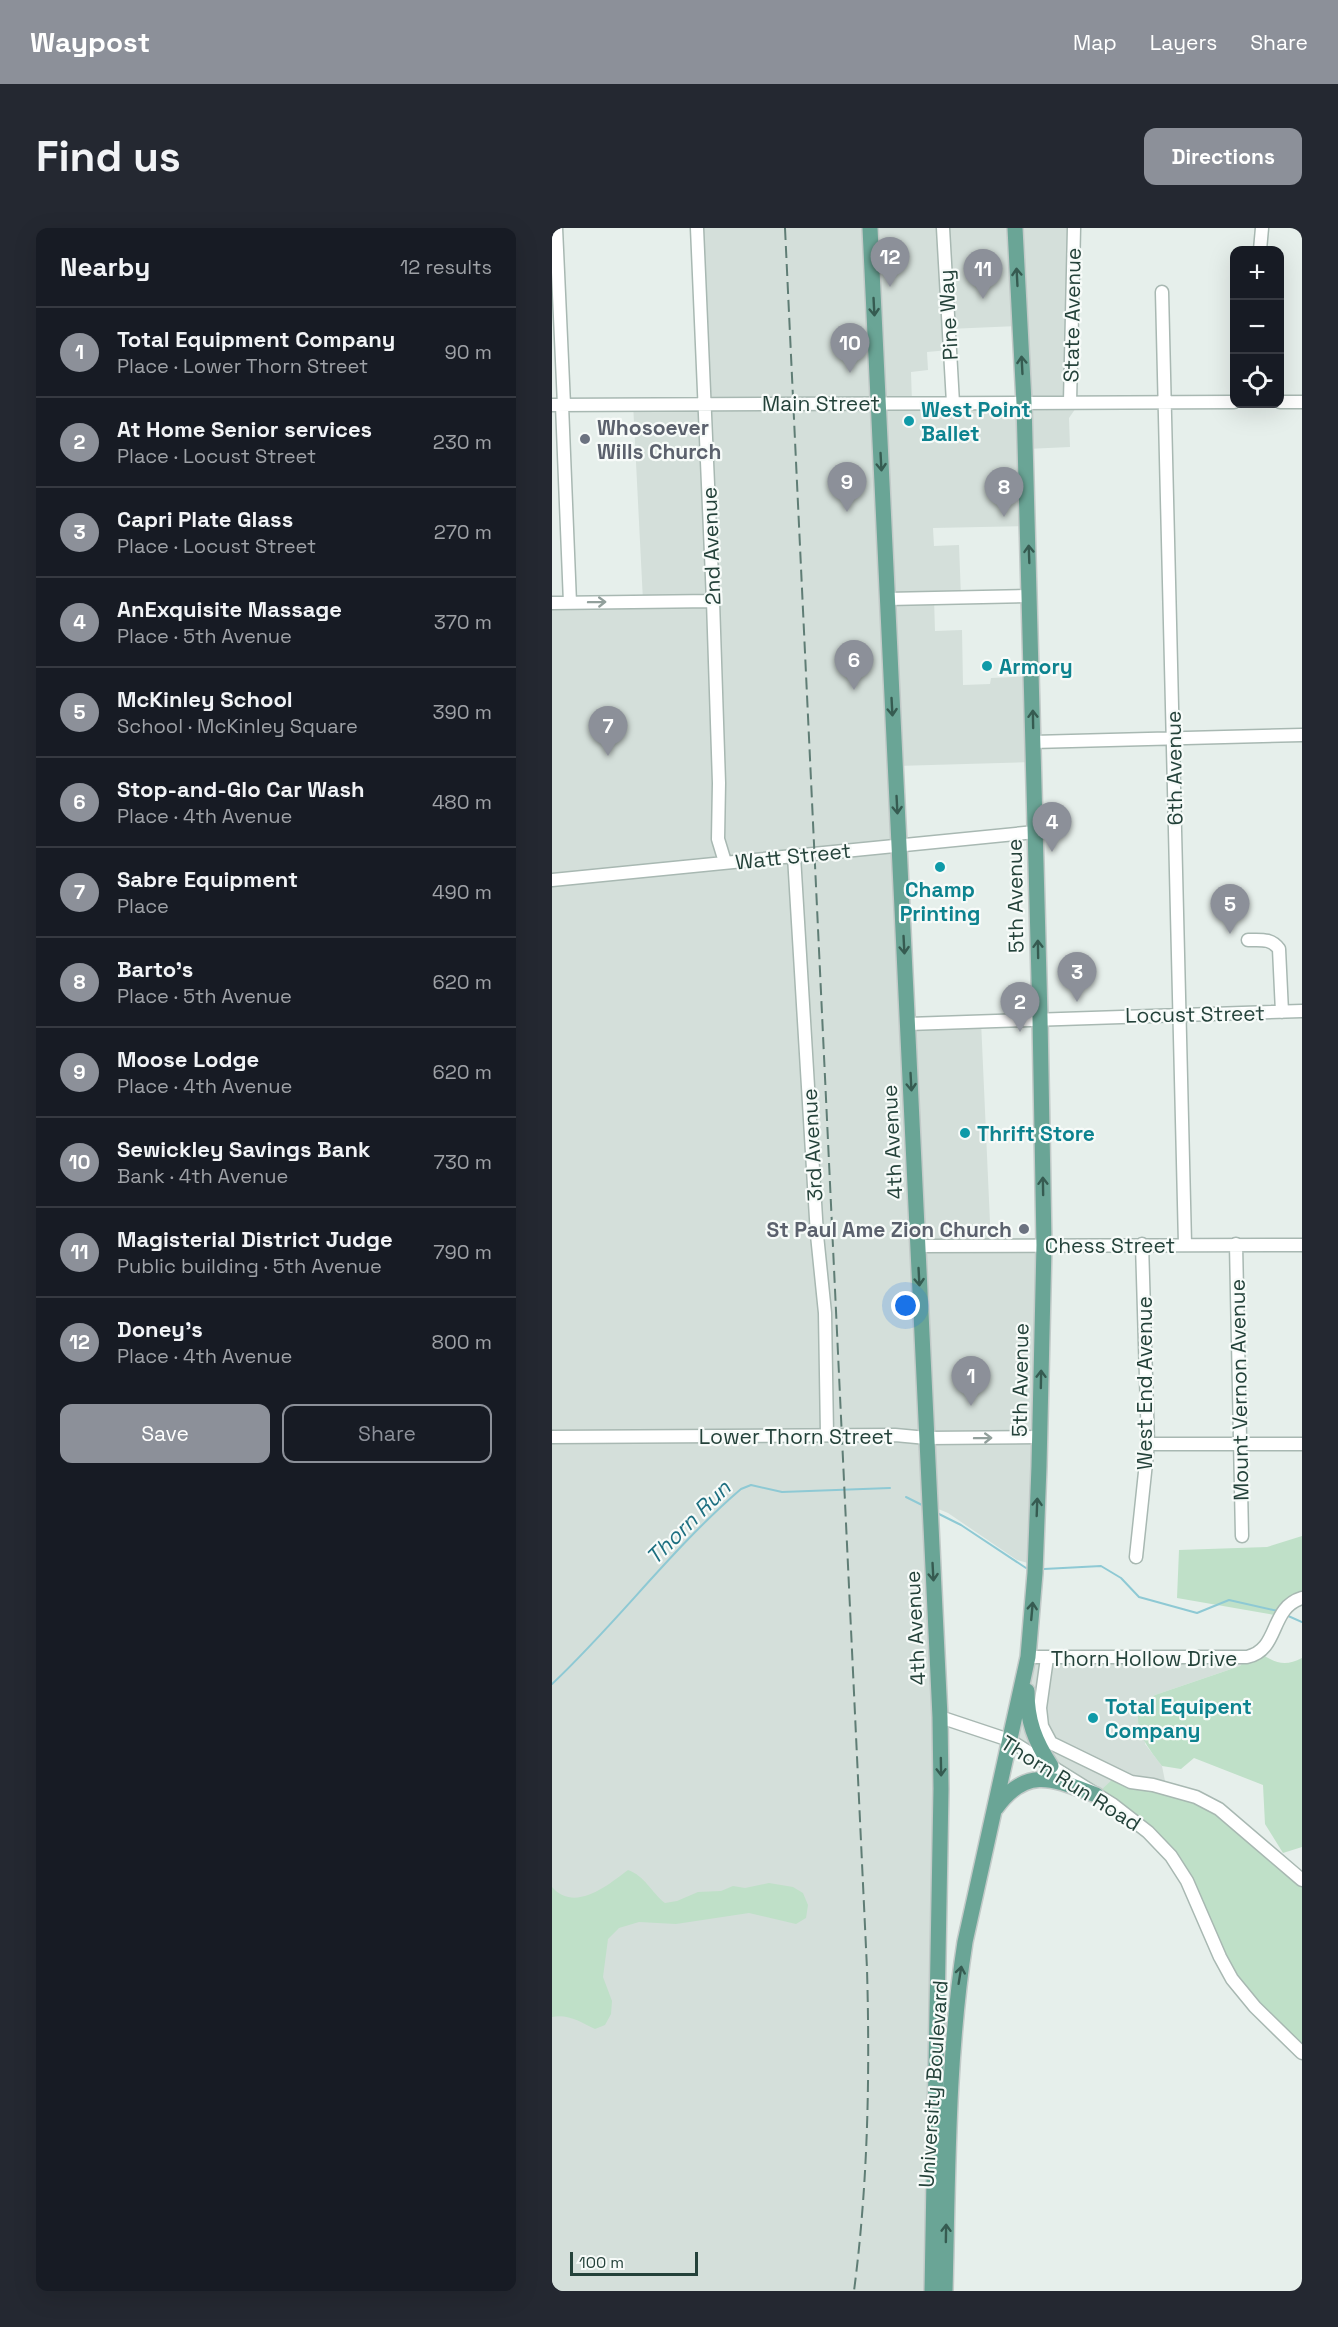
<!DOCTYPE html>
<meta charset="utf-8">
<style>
:root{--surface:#171b24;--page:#242831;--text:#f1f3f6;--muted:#9ea1a6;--line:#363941;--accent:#8c9099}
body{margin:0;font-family:"Space Grotesk",sans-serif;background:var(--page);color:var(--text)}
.controls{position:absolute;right:18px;top:18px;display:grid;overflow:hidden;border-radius:12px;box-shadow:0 6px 24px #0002}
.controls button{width:54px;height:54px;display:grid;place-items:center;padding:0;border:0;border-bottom:2px solid var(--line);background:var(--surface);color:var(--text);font:30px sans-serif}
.scale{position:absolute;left:18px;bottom:15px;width:128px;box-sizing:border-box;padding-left:6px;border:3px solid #24423a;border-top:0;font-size:16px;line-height:21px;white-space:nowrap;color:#24423a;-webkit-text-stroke:4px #f7fbf9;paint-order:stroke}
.you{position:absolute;left:354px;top:1078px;width:21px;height:21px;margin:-15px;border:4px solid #fff;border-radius:50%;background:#1a73e8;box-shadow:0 0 0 9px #1a73e833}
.badge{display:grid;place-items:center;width:39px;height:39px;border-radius:50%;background:var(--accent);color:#fff;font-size:20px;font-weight:700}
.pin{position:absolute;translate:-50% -50px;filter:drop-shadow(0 2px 3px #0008)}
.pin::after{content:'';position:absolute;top:32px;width:21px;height:18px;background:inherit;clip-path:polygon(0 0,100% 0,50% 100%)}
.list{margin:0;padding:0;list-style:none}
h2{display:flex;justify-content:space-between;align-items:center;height:78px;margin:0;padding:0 24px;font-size:26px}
h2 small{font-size:20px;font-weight:400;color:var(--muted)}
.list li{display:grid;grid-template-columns:39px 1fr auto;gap:18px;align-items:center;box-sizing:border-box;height:90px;padding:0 24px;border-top:2px solid var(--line)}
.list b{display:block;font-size:22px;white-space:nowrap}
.list p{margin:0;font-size:20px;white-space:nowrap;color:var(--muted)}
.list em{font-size:20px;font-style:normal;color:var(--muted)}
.actions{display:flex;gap:12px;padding:18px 24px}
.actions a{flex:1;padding:14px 0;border:2px solid var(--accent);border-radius:12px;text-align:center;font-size:21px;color:var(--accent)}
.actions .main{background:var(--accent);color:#fff}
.icon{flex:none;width:33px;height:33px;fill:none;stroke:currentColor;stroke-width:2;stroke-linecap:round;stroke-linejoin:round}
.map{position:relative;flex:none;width:750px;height:2063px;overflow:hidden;border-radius:12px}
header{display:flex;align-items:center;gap:36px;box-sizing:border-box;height:84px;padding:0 30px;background:var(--accent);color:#fff}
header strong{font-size:28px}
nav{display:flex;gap:33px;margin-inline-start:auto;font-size:21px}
.intro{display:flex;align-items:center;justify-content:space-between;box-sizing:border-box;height:144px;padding:0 36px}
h1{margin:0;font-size:42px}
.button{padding:15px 27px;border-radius:12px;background:var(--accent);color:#fff;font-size:21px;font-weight:700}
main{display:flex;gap:36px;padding:0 36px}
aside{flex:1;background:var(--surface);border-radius:12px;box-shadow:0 6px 24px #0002}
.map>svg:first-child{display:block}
.built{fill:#d4dfda;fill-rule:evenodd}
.green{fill:#bfe0c8}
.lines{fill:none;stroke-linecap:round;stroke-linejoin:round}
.stream{stroke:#8ec9d4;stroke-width:2}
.minor-casing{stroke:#a8b8b2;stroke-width:15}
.major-casing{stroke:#c2cac8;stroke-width:18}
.minor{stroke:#fff;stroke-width:12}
.major{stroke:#6aa596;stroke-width:15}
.rail{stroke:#5f7d75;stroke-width:2;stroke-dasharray:12 6;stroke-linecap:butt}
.oneway{stroke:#365b51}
.oneway2{stroke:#92a09c}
.culture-dot{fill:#0f9aa8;stroke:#f7fbf9;stroke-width:2}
.worship-dot{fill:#6b7280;stroke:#f7fbf9;stroke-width:2}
.labels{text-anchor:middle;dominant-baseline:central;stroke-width:4.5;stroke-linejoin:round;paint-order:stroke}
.street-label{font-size:21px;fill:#24423a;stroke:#f7fbf9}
.culture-label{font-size:21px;font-weight:bold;fill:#0d838f;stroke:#f7fbf9;text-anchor:start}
.worship-label{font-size:21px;font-weight:bold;fill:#5b616d;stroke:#f7fbf9;text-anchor:start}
.water-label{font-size:22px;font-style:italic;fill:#1c6f80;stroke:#f7fbf9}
</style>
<header>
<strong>Waypost</strong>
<nav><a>Map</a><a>Layers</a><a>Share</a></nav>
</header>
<div class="intro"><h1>Find us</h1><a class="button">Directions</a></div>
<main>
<aside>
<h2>Nearby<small>12 results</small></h2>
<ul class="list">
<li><span class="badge">1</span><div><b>Total Equipment Company</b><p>Place · Lower Thorn Street</p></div><em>90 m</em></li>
<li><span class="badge">2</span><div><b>At Home Senior services</b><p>Place · Locust Street</p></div><em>230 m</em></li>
<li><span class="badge">3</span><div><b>Capri Plate Glass</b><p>Place · Locust Street</p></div><em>270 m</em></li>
<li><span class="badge">4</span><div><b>AnExquisite Massage</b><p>Place · 5th Avenue</p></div><em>370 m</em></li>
<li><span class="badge">5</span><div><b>McKinley School</b><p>School · McKinley Square</p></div><em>390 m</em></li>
<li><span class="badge">6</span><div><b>Stop-and-Glo Car Wash</b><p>Place · 4th Avenue</p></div><em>480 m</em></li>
<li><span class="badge">7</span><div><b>Sabre Equipment</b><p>Place</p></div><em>490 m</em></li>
<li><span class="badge">8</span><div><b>Barto's</b><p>Place · 5th Avenue</p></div><em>620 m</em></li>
<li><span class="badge">9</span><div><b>Moose Lodge</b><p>Place · 4th Avenue</p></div><em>620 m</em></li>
<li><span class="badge">10</span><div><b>Sewickley Savings Bank</b><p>Bank · 4th Avenue</p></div><em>730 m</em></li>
<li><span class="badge">11</span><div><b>Magisterial District Judge</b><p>Public building · 5th Avenue</p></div><em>790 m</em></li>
<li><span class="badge">12</span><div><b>Doney's</b><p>Place · 4th Avenue</p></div><em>800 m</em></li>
</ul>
<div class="actions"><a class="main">Save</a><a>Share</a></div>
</aside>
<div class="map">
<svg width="750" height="2063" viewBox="0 0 750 2063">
<rect width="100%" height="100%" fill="#e6efeb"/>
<path class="built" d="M145,0H522L518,174H528L517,190L518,219L474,221L476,298L381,300L382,318L407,317L409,369L382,370L383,403L410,402L411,457L438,456L439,450L480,448L481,534L344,538L356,795L429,793L439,1017H492L483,1337L465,1332L396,1285L379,1278L388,1489L380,2063H0V375L91,373L81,175H153ZM468,98L472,175H360L359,144L376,142L375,124L397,122L396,101Z
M476,1429H695L688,1438L603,1467L593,1516L610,1538L613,1553L610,1560L544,1567L457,1512Z"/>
<path class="green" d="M750,1308V1370L728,1388L625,1370L627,1322L715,1319Z
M708,1425C723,1435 733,1439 750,1430V1619L731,1625L713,1596L711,1557L642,1530L629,1541L610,1538C596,1520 582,1503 587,1479L603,1467L688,1438L695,1429Z
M564,1548L644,1569L750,1652V1825L692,1766L619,1628L544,1567Z
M76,1642C93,1648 99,1664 113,1675L125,1673L146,1664L169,1663L181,1658L193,1660L217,1655L241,1659L251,1665L256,1677L254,1690L244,1696L197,1685L124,1696L87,1694L67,1700L56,1711L51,1749L60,1773L59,1786L53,1797L43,1801C28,1794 17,1786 0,1789V1659C23,1685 56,1657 76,1642Z"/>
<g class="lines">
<path class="stream" d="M354,1269L372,1278
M385,1285L409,1297L474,1340
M492,1341L549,1338L569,1350L587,1369L645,1385L677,1372L726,1383
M734,1387L750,1394
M0,1456C66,1394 120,1320 189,1261L199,1257L230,1264L338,1260"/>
<g class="minor-casing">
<path id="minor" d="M4,0L12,177
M145,0L161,373L167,555L166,611L173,634
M391,0L401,175
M708,22L710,0
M610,64L633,1016
M518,174L522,0
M728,174H750
M0,177L682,174
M10,177L18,375
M335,371L478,368
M0,375L161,373
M481,514L750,507
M242,628L265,1007L273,1085L275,1207
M0,652L483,604
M696,712C709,712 719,710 727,721L730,784
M356,796L750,783
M684,1016L690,1308
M366,1018L750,1017
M0,1209L343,1207L375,1210L487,1209
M596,1216H750
M584,1329L596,1216L590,1016
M476,1429H695C728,1422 717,1380 750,1370
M495,1430L488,1480L490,1498L499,1515L579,1554L601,1557L644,1569L667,1581L750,1652
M388,1489L457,1512L560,1576L596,1604L619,1628L635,1653L668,1729L680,1751L703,1779L750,1825"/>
</g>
<g class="major-casing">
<path id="major" d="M318,0L388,1489L389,1561L380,2063
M475,1463C475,1493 483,1513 499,1538
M444,1580C475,1537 502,1551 544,1567
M393,2063C396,1946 395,1830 413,1714L476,1429L483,1345L487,1238L492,1017L488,790L472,175L463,0"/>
</g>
<use href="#minor" class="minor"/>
<use href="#major" class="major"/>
<path class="rail" d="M233,0L315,1741C318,1848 316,1956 302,2063"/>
</g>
<defs><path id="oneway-shaft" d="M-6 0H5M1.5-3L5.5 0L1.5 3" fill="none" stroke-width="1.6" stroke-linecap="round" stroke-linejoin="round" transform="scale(1.5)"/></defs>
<g class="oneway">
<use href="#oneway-shaft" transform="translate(465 49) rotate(-93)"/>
<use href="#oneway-shaft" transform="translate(322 79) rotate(87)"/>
<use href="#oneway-shaft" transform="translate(470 137) rotate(-93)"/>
<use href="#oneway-shaft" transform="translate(329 234) rotate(87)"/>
<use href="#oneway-shaft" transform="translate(477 326) rotate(-92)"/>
<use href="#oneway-shaft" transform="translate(340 479) rotate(87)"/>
<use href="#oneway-shaft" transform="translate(481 491) rotate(-91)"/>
<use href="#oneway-shaft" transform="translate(345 577) rotate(87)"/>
<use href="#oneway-shaft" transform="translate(352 717) rotate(87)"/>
<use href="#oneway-shaft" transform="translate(486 721) rotate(-91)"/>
<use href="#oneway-shaft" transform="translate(359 854) rotate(87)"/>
<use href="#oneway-shaft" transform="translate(491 958) rotate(-91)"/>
<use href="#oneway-shaft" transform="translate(367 1049) rotate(87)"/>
<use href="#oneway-shaft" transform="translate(489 1151) rotate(-89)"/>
<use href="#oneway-shaft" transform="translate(485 1279) rotate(-88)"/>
<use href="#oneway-shaft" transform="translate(381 1344) rotate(87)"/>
<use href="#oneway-shaft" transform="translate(480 1383) rotate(-85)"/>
<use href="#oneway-shaft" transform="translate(389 1539) rotate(89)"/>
<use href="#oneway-shaft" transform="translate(408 1747) rotate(-81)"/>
<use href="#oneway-shaft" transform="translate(394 2005) rotate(-89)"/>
</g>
<g class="oneway2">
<use href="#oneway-shaft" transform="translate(45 374) rotate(-1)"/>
<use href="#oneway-shaft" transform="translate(431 1210) rotate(-1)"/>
</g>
<g class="culture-dot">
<circle cx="357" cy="193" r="6"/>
<circle cx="435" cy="438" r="6"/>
<circle cx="388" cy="639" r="6"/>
<circle cx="413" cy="905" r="6"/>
<circle cx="541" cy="1490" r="6"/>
</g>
<g class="worship-dot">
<circle cx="33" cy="211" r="6"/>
<circle cx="472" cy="1001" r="6"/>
</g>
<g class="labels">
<g class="street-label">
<text transform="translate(396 87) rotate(-93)">Pine Way</text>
<text transform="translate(520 87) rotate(-89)">State Avenue</text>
<text x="269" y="175">Main Street</text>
<text transform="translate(159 318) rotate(-92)">2nd Avenue</text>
<text transform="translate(622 540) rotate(-91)">6th Avenue</text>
<text transform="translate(241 628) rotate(-6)">Watt Street</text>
<text transform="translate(463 668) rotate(-91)">5th Avenue</text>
<text transform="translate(643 786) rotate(-1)">Locust Street</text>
<text transform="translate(340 914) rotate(-93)">4th Avenue</text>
<text transform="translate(260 917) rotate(-93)">3rd Avenue</text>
<text x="558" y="1017">Chess Street</text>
<text transform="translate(468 1152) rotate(-89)">5th Avenue</text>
<text transform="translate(592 1155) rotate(-90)">West End Avenue</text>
<text transform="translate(687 1162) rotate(-91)">Mount Vernon Avenue</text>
<text x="244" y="1208">Lower Thorn Street</text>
<text transform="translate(363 1400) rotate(-93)">4th Avenue</text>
<text x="592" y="1430">Thorn Hollow Drive</text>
<text transform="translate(519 1555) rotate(32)">Thorn Run Road</text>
<text transform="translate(381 1856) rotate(-86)">University Boulevard</text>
</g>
<g class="culture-label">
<text x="369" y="181">West Point<tspan x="369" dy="24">Ballet</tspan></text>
<text x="447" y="438">Armory</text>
<text x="388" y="661" text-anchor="middle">Champ<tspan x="388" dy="24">Printing</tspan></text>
<text x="425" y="905">Thrift Store</text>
<text x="553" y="1478">Total Equipent<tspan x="553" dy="24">Company</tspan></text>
</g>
<g class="worship-label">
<text x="45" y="199">Whosoever<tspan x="45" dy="24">Wills Church</tspan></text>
<text x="460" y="1001" text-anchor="end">St Paul Ame Zion Church</text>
</g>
<g class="water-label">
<text transform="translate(136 1294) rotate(-45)">Thorn Run</text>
</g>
</g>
</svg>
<div class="controls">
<button>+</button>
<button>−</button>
<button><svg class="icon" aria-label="locate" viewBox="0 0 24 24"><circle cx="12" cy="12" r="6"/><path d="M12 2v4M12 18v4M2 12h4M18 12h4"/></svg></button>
</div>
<div class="scale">100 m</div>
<div class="you"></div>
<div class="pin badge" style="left:419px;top:1178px">1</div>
<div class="pin badge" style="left:468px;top:804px">2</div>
<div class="pin badge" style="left:525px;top:774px">3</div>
<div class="pin badge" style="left:500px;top:624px">4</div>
<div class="pin badge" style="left:678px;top:706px">5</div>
<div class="pin badge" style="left:302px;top:462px">6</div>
<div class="pin badge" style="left:56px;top:528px">7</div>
<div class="pin badge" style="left:452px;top:289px">8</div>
<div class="pin badge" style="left:295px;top:284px">9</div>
<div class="pin badge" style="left:298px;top:145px">10</div>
<div class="pin badge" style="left:431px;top:71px">11</div>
<div class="pin badge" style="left:338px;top:59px">12</div>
</div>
</main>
